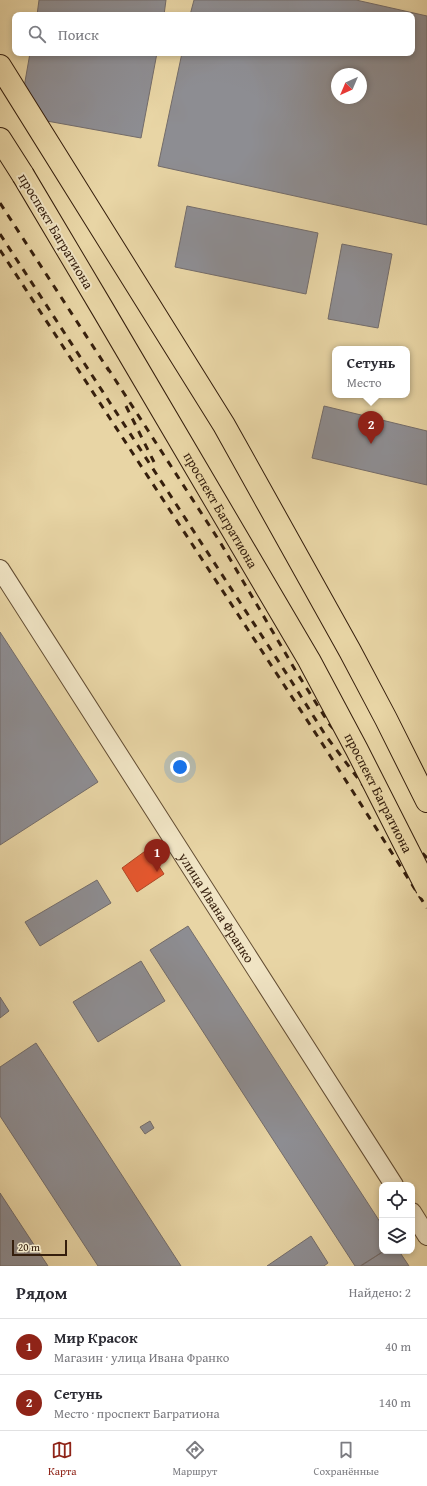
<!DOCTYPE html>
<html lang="ru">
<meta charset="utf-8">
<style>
:root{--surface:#fff;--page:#f7f7f7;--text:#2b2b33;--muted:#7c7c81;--line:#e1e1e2;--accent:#8f2418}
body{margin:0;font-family:"Gentium Book Plus",serif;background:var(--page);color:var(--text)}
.controls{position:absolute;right:12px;bottom:12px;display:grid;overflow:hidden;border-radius:8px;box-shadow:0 2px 6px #0003}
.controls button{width:36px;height:36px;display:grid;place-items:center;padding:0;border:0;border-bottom:1px solid var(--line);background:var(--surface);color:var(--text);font:20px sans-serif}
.compass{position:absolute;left:331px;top:68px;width:36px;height:36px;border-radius:50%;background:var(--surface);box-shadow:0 2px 6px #0003;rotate:224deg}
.scale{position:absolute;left:12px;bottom:10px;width:55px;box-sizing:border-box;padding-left:4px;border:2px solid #351e0c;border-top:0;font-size:11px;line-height:14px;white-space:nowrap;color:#351e0c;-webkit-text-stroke:3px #f0e4c4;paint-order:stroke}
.you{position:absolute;left:180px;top:767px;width:14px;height:14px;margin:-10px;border:3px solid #fff;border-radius:50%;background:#1a73e8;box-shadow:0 0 0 6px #1a73e833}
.badge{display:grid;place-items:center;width:26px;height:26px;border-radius:50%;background:var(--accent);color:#fff;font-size:13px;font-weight:700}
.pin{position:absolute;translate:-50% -33px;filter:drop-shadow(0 1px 2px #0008)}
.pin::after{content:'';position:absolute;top:21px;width:14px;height:12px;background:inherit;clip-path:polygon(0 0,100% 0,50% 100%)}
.popup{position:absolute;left:332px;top:346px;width:78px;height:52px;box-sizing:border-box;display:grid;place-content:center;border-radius:8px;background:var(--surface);filter:drop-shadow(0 1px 3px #0005);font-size:13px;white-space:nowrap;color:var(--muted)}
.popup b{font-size:15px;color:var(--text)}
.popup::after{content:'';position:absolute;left:50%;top:100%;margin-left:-8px;border:8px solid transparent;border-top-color:var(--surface)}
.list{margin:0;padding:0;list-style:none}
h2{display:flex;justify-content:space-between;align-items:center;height:52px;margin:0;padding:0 16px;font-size:17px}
h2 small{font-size:13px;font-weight:400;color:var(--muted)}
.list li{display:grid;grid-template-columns:26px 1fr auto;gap:12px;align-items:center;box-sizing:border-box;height:56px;padding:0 16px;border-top:1px solid var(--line)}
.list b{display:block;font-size:15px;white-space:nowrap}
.list p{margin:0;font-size:13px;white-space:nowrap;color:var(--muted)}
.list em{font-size:13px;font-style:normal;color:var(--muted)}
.icon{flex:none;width:22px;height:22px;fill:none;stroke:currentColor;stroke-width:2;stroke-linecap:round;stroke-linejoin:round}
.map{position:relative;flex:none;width:427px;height:1266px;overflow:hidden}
.search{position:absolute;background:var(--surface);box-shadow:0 2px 6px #0003;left:12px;right:12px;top:12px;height:44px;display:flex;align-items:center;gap:10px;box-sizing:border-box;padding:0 14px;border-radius:8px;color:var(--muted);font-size:15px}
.sheet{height:164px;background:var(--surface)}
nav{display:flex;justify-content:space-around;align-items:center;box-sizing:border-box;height:56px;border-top:1px solid var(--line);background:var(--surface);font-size:11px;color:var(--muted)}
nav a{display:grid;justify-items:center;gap:2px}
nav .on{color:var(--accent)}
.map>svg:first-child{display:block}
.shops{fill:#e4572e;stroke:#b04624}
.industry{fill:#8d8d92;stroke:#736c6a;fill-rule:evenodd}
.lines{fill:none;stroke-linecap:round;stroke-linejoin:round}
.street-casing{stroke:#624c32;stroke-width:20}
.primary-casing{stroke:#351e0c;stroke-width:24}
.street{stroke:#f0e4c4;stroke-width:18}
.primary{stroke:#e8d5a5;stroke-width:22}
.rail{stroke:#351e0c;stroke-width:3;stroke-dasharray:7 7;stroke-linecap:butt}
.primary-bridge-casing{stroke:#351e0c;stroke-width:24;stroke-linecap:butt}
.primary-bridge{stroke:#e8d5a5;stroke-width:22}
.labels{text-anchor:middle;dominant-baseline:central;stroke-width:4;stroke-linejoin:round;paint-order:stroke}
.street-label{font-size:14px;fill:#351e0c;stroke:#f0e4c4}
</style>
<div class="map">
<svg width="427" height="1266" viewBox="0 0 427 1266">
<rect width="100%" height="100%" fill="#e8d5a5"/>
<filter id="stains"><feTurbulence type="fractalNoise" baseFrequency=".005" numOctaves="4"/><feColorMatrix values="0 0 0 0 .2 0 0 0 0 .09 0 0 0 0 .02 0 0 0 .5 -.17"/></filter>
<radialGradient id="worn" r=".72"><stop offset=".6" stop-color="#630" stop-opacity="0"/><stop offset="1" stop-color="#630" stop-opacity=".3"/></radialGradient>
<path class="shops" d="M148,849L164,874L137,892L122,868Z"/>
<path class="industry" d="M39,0H166L164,15H37Z
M194,0H356L427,16V225L158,166L182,53H412V15H190ZM337,74H361V98H337Z
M30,53H157L141,138L19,116Z
M187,206L318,233L306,294L175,267Z
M342,244L392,254L378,328L328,319Z
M324,406L427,431V485L312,458Z
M0,632L98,782L0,845Z
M97,880L111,903L40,946L25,922Z
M188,926L382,1225V1251H384L360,1266H355L150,950Z
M141,961L165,1001L98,1042L73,1002Z
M0,997L9,1011L0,1018Z
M36,1043L181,1266H98L0,1116V1067Z
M150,1121L154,1128L145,1134L140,1127Z
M0,1193L48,1266H0Z
M311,1236L328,1263L324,1266H267Z
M384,1251H399L409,1266H361Z"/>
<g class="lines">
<g class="street-casing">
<g id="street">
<path id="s1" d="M0,569L394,1185"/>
<path d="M412,1212L427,1236"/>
</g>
</g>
<g class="primary-casing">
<path id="primary" d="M0,66L224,425L350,651L386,719L427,801
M0,139L23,175"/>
</g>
<use href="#street" class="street"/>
<use href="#primary" class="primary"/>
<path class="rail" d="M0,203L109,371
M0,234L290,679L326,736L427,870
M0,250L320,740L427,908
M107,367L220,542L297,673L330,725L342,738
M126,406L154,462
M413,843L427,858"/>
<g class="primary-bridge-casing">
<g id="primary-bridge">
<path id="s2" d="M23,175L102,308L309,660L357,750L427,888"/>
</g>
</g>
<use href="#primary-bridge" class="primary-bridge"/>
</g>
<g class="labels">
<g class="street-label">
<text transform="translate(56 231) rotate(59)">проспект Багратиона</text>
<text stroke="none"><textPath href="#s2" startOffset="389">проспект Багратиона</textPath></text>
<text stroke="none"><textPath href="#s2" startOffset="713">проспект Багратиона</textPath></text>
<text stroke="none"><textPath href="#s1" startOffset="402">улица Ивана Франко</textPath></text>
</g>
</g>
<rect width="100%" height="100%" filter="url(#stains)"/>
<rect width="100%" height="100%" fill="url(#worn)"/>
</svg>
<div class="controls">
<button><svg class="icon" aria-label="locate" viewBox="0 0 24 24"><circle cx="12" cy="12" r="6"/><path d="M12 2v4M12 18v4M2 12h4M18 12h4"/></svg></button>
<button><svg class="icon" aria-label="layers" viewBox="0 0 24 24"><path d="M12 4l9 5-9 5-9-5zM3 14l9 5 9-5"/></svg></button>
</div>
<svg class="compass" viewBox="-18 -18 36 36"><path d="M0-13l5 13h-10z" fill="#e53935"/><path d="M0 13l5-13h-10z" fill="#7c7c81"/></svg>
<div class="scale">20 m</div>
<div class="you"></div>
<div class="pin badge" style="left:157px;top:872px">1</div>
<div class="pin badge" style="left:371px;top:444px">2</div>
<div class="popup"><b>Сетунь</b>Место</div>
<div class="search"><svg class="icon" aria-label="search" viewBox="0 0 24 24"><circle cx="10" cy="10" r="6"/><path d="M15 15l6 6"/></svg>Поиск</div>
</div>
<section class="sheet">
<h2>Рядом<small>Найдено: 2</small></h2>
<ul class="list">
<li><span class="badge">1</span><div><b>Мир Красок</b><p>Магазин · улица Ивана Франко</p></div><em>40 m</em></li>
<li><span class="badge">2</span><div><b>Сетунь</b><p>Место · проспект Багратиона</p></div><em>140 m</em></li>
</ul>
</section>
<nav>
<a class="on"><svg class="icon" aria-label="map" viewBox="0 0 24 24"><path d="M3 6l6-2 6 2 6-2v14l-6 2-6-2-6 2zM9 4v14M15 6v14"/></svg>Карта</a>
<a><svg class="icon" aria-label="directions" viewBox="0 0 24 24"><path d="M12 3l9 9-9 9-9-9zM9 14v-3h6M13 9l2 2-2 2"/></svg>Маршрут</a>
<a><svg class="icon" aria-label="saved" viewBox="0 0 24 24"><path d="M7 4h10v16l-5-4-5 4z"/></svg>Сохранённые</a>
</nav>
